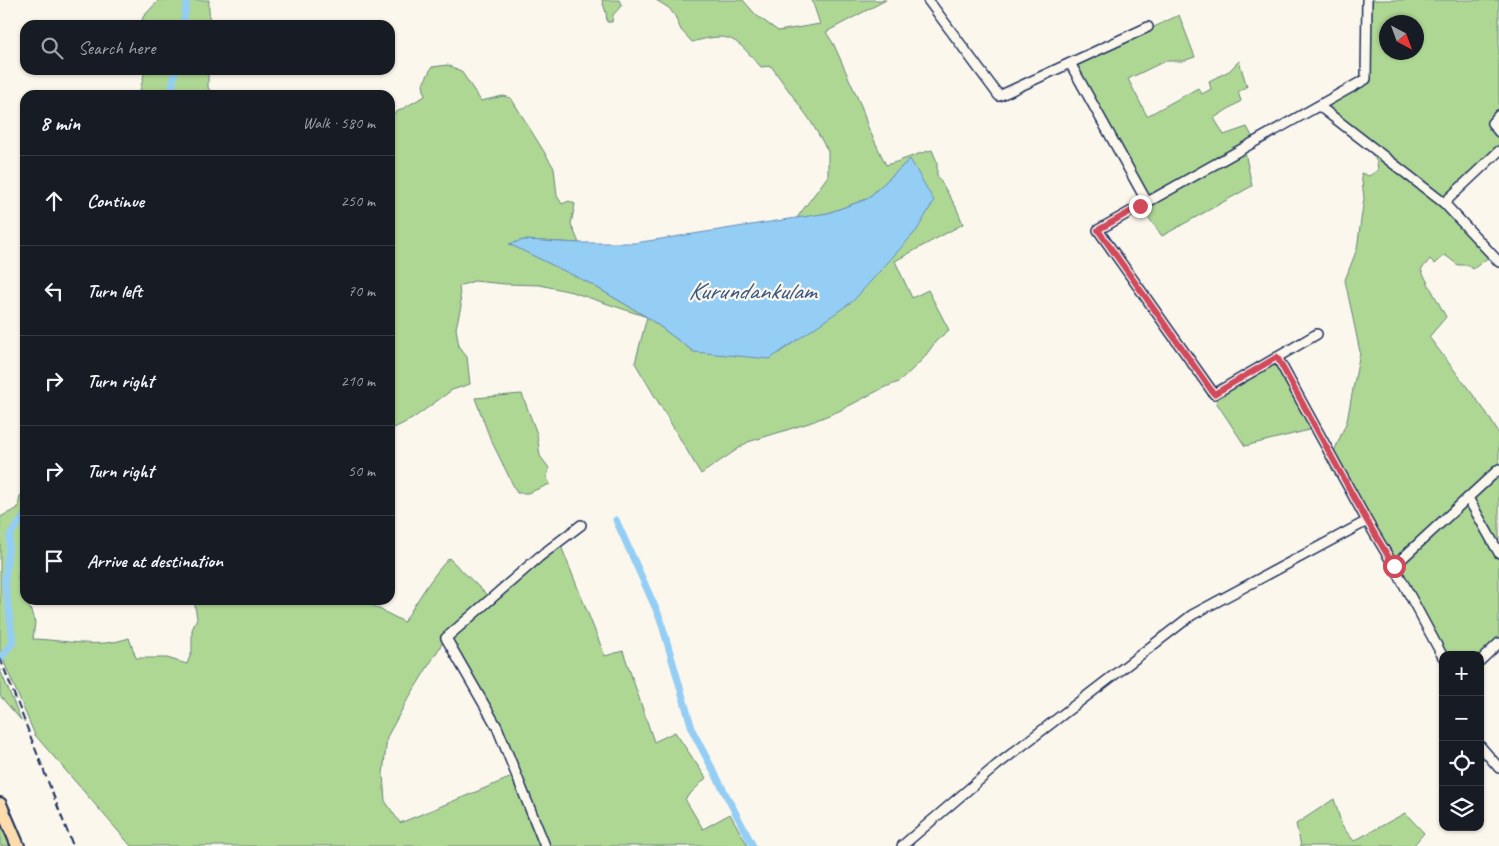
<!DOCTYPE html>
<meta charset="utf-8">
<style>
:root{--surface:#171b24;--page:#242831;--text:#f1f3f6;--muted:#9ea1a6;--line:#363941}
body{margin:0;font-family:Caveat,sans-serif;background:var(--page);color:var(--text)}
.controls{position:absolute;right:15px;bottom:15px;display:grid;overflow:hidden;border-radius:10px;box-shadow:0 1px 4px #0004}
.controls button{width:45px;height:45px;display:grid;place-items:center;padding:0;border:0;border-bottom:1px solid var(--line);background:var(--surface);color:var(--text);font:25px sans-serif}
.compass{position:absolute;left:1379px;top:15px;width:45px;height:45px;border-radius:50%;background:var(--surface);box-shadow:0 1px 4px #0004;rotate:139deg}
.stop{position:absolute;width:15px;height:15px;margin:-11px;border:4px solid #d1495b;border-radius:50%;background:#fff}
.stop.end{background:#d1495b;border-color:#fff;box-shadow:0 1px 5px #0008}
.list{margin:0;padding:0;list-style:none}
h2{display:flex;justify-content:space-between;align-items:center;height:65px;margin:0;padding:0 20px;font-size:21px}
h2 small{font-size:16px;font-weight:400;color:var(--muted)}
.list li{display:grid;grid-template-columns:32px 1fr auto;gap:15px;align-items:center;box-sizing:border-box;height:90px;padding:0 20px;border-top:1px solid var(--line)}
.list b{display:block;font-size:19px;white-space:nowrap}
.list em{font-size:16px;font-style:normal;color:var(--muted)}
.icon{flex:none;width:28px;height:28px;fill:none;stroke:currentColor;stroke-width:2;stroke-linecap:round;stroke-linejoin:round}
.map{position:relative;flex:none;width:1499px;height:846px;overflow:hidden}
.search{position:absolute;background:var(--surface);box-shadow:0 1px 4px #0004;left:20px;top:20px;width:375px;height:55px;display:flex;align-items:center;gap:12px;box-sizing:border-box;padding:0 18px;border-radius:15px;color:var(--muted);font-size:19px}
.panel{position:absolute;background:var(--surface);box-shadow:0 1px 4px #0004;left:20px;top:90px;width:375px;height:515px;border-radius:15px}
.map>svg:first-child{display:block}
.green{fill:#afd794;stroke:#658379;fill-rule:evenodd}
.water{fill:#95cef5;stroke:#648eb9}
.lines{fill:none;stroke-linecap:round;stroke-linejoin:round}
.canal{stroke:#95cef5;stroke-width:7}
.minor-casing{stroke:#1b2f5e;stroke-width:12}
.highway-casing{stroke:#1b2f5e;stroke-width:16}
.minor{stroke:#fbf7ec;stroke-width:9}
.highway{stroke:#fcdcac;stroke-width:12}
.rail{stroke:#1b2f5e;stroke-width:2;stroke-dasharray:8 4;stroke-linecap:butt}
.route{stroke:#d1495b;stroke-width:6}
.labels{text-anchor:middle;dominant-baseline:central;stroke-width:4.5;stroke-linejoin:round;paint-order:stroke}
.water-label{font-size:25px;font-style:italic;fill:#3a5784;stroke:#fbf7ec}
</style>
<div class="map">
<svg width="1499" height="846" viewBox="0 0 1499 846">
<rect width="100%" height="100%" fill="#fbf7ec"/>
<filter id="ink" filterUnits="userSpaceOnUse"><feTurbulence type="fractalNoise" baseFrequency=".02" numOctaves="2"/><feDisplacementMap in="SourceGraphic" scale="10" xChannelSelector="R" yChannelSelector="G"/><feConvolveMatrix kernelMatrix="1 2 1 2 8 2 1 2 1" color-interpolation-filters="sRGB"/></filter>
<g filter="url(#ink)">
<path class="green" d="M159,0H209C208,11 211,13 208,25H141L143,17Z
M602,0H619L622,5L613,15L612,22H607L606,13Z
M656,0H743L756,15L778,31L820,24L812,0H886L826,32L834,45L862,108L867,125L886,165C902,161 915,154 932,150L937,162V175L956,207L963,224L895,261L912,298L928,290L949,330L936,341L923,359L899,382L885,387L839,411L809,423L748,442L701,474L635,363L647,317L572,292L540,285L505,284L474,281L459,286L461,306L456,328L459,347L467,357L470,384L452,390L412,419L390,430V104L393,114L425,96L423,84L432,67L448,65L461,71L481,101L503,96L511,98L554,168L557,196L562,204L569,201L575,204L571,224L579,243L524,240L510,244L589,283L647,317L694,352L888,261L917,230L910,159L867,199L828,213L796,219L828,176V151L810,120L771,66L761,67C735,38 732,31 692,42L681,30L675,16L669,8Z
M1371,0H1499V156L1449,204L1324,108L1369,80ZM1386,22H1416V52H1386Z
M1179,15L1195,57L1183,61H1165L1128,79L1147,116L1198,88L1202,94L1211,89L1209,81L1229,71L1239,61L1247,87L1238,92L1241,101L1214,118L1224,135L1247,127L1253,138L1149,195L1075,65Z
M145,70H208V87L212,95H139Z
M1368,147L1442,206L1489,257L1473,269L1468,265H1458L1445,255L1435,264L1430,259L1421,270L1446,317L1429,337L1486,412L1499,434V462L1395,560L1377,534L1333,454L1347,421L1360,352L1345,280L1357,249L1364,198L1361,173L1369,176L1378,170L1377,162Z
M1245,152L1252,186L1162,236L1140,206Z
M1270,365H1277L1313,429L1245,446L1216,402L1219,396Z
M522,394L537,434L540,456L549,468L547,478L550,484L528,493H517L490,438L475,398Z
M1499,472V647L1480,665V655H1444L1398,567Z
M25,491V552L18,577L35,622L33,639C65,640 98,649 129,638L136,658H167L187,664L192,651V630L197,618L194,600H362L404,622C418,600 431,577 449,558L488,596L447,632L443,642L405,704L387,737L383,774L385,801L400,823L512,777L539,846H131L35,735L6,667L0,650V519L2,516L18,508L20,496Z
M561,546L605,656L623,651L654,742L675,732L706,778L685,799L703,829L730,814L748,846H548L500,726L450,638L498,595Z
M0,670L21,720L0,696Z
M1334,799L1342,826L1354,841L1405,813L1424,833L1413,846H1301L1296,824Z
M0,818L12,846H0Z"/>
<path class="water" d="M910,159L934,201L917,230L853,301L770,359L694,352L647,317L589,283L509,244L524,240L579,243H635L828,213L867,199Z"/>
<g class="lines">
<path class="canal" d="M183,25L187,0
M171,95L175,70
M616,520L660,618L693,732L753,846
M0,659L13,642L5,581L10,535L25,515"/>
<g class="minor-casing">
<path id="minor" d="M928,0L999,96L1148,27
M1070,63L1147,202
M1319,106L1444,203L1499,262
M1499,115L1492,123L1499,132
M1444,203L1499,151
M1317,334L1214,394L1098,230L1366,79L1367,0
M1277,357L1367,521L1394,566L1443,657
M1468,498L1499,553
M1394,566L1499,469
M1480,661L1499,643
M1480,746L1499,768
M545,846L497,727L446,638L539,557L581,525
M902,846L997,765L1192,615L1367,521"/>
</g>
<g class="highway-casing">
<path id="highway" d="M0,804L18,846"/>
</g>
<use href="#minor" class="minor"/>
<use href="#highway" class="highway"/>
<path class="rail" d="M0,658L73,846"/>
</g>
</g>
<g class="lines" filter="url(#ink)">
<path class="route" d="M1140,206L1098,230L1214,394L1277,357L1367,521L1394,566"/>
</g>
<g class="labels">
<g class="water-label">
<text x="752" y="291">Kurundankulam</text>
</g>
</g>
</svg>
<div class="controls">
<button>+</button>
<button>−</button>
<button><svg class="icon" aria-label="locate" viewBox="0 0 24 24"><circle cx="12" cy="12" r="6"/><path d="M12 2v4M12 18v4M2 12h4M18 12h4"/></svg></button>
<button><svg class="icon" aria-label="layers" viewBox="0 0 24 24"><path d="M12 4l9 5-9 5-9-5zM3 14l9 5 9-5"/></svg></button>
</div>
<svg class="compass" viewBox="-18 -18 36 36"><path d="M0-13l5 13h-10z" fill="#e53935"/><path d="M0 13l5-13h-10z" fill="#9ea1a6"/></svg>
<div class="stop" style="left:1394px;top:566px"></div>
<div class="stop end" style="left:1140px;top:206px"></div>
<div class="search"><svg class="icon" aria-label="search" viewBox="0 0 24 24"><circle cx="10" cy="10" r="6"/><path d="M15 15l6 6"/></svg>Search here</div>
<section class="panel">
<h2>8 min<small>Walk · 580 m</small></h2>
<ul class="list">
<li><svg class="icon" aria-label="ahead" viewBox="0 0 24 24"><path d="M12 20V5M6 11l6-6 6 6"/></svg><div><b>Continue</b></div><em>250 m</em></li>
<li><svg class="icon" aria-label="left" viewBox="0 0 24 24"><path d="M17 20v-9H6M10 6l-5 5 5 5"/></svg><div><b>Turn left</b></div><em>70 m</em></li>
<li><svg class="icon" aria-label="right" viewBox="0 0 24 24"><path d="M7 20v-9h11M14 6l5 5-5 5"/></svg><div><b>Turn right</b></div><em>210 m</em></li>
<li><svg class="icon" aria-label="right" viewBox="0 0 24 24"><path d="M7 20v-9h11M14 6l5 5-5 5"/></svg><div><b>Turn right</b></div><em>50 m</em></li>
<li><svg class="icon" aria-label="arrive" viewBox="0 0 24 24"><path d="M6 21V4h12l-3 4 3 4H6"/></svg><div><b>Arrive at destination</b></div></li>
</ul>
</section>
</div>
